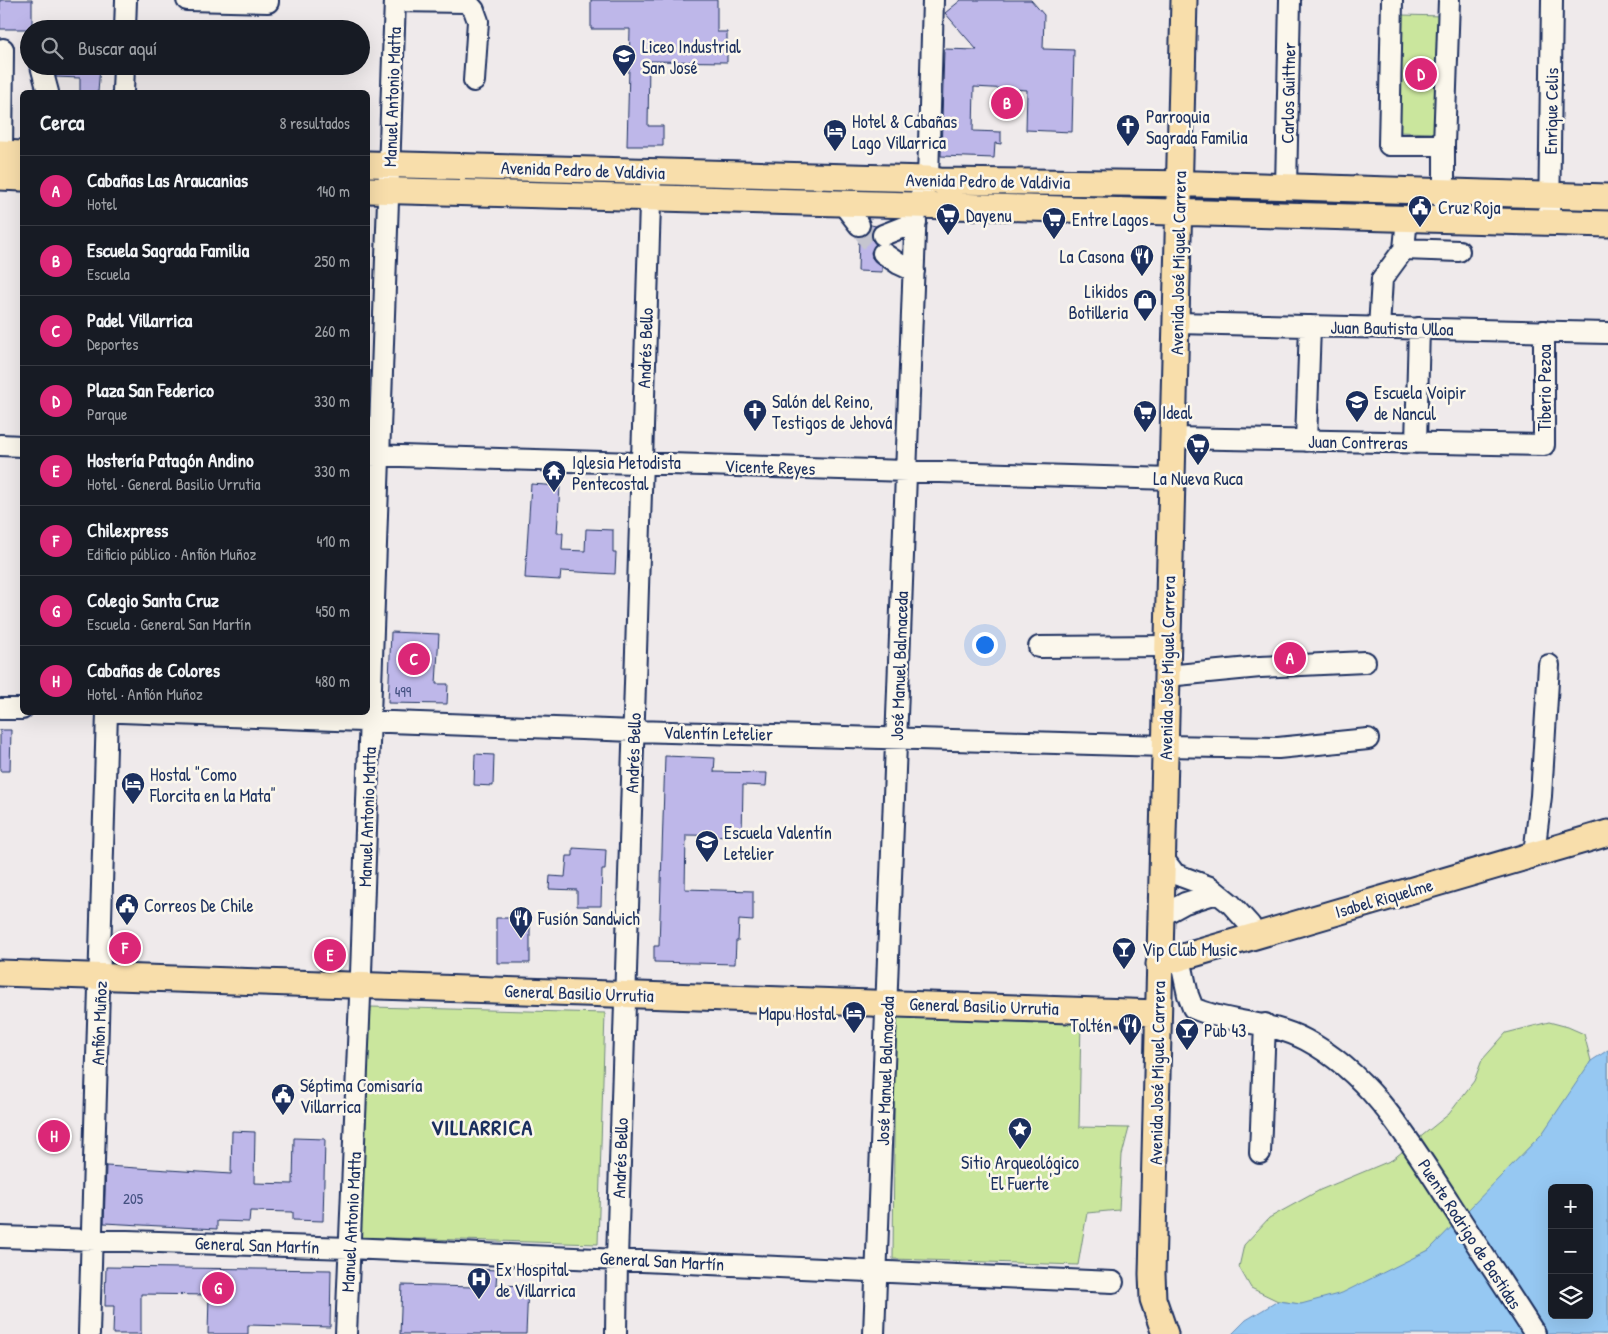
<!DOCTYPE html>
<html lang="es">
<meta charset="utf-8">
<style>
:root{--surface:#171b24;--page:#242831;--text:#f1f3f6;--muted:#9ea1a6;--line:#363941;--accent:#db2777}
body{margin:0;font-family:"Patrick Hand",sans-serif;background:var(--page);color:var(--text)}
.controls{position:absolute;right:15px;bottom:15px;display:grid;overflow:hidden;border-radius:8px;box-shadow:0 5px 20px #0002}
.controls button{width:45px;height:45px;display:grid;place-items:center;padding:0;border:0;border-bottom:1px solid var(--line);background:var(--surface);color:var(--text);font:25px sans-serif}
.you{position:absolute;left:984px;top:644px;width:18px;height:18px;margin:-12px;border:4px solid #fff;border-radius:50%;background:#1a73e8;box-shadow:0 0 0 8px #1a73e833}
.badge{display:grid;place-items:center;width:32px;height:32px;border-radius:50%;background:var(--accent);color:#fff;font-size:16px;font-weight:700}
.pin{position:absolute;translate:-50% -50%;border:2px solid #fff;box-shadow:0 1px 5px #0006}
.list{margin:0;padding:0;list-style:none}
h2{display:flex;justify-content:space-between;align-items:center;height:65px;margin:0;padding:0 20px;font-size:21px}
h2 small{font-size:16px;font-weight:400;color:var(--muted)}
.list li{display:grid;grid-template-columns:32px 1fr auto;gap:15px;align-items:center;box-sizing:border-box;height:70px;padding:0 20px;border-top:1px solid var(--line)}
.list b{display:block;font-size:19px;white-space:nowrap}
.list p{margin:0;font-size:16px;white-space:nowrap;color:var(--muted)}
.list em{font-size:16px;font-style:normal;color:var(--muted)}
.icon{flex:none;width:28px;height:28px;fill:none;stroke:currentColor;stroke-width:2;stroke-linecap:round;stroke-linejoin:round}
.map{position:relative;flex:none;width:1608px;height:1334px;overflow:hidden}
.search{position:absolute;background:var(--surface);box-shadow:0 5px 20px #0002;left:20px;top:20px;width:350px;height:55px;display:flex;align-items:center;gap:12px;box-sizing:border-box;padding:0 18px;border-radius:28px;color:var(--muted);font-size:19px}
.panel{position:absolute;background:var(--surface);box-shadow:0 5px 20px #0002;left:20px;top:90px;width:350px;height:625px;border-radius:8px}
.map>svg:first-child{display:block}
.green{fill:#cae69d;stroke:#728a7e;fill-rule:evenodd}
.water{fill:#96c8f2;stroke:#658bb7;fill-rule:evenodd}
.building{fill:#beb7e9;stroke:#1b2f5e}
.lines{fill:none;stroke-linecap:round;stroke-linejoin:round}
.minor-tunnel{stroke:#c5c5cf;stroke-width:20;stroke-dasharray:20 10;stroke-linecap:butt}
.minor-casing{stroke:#1b2f5e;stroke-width:24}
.major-casing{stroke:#1b2f5e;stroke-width:29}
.minor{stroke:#fbf7ec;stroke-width:20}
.major{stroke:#f8deab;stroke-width:25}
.labels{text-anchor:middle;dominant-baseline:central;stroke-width:5;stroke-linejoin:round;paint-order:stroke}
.number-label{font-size:15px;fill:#445181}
.poi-label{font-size:18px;fill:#1b2f5e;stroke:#fbf7ec;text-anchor:start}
.street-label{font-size:18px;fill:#1b2f5e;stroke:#fbf7ec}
.district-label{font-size:22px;font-weight:bold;letter-spacing:1px;fill:#1b2f5e;stroke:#fbf7ec}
</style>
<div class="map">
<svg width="1608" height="1334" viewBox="0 0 1608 1334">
<rect width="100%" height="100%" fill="#efeaeb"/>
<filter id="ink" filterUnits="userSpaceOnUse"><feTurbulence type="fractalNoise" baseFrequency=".02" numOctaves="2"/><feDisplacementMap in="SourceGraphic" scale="10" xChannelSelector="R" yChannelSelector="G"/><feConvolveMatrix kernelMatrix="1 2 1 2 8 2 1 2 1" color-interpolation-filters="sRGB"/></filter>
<g filter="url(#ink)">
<path class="green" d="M1402,15L1443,16L1439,133L1398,132Z
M371,1007L605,1013L598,1244L357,1237Z
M895,1016L1081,1020L1079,1127L1129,1128L1122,1155L1119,1210L1087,1213L1078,1265L893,1259Z
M1549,1022L1568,1027L1584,1034L1591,1061L1589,1065L1608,1050V1333L1604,1334L1299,1304L1278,1301L1251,1288L1239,1267L1244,1245L1269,1218L1320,1190L1392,1160L1449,1114L1474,1081L1482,1060L1506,1033ZM1548,1127L1531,1182L1481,1198L1542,1134ZM1552,1188H1589V1315H1552ZM1476,1203L1448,1248L1416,1257L1429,1250Z"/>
<path class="water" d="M1608,1050V1334H1232L1246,1320L1278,1301L1301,1304L1342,1293L1429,1250L1542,1134L1591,1061ZM1552,1188H1589V1315H1552Z"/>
<path class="building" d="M0,0H32V29H0Z
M591,0H717V32H727V62L649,61L648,126H663V146H627L630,29H591Z
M961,0H1031L1044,15L1043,49L1074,50L1072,132L1026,130L1027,90L974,87L973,131L1001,132V144L995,143L994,158L941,156L944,49L977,50L945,13Z
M54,66H100L98,92H80V78L56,77Z
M871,225L876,226L871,234L872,240L876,244L871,252L872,258L882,267V272L858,271L859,237L867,234Z
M531,484L560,486L557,533H563L562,550L585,551L586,529L613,530V553H616L615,574L561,571L560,580L525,578Z
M391,632L439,634L436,684H448L447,704L388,703Z
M0,730H11L10,771H0Z
M475,754L494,755L493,786L474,785Z
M665,756L715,758L714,772L767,773L766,786L743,785L742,836L686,835L685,889L753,891V921L739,920L738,941H736L735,964L654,962V946H659Z
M573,848L606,850L605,870H602L601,906H577V890L549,889L550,876L565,877L567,856H573Z
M496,918H530V963H497V930H496Z
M232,1131L255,1132L254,1183L293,1184L294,1138L325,1139L323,1221L293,1220V1212L250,1211L249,1222L217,1221V1229L104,1223L106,1166L231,1174Z
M106,1267L331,1270L330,1327L248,1325V1334H208L209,1295L141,1294V1334H113L114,1306H105Z
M474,1269L497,1270L496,1285L528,1286L526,1334H400L402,1285L473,1287Z"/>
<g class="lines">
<path class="minor-tunnel" d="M859,225L869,240L883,253"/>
<g class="minor-casing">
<path id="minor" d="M187,0L268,2V0
M1392,0L1389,145H1444
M395,1L467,2L474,10L478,21L474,81
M125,29L126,0
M41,66L48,92
M123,92L124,66
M2,153L3,49
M1286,187L1290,0
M842,203L859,225
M1444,219V145L1449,0
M1549,222L1552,0
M883,235L916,222
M1404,249L1459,251
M883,253L899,264L914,271
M1176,323L1608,333
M1379,328L1382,279L1404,249L1407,218
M1173,438L1544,445V331
M1306,441L1310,326
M1416,443L1419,328
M0,445L22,446
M368,455L1172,479
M1039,647L1168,646
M1167,676L1260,667L1365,662
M0,709H22
M121,712L634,731L1165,746L1278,748L1368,739
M1534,854L1541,796L1549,665
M1162,857L1175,874L1210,887L1231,904L1250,925L1254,937
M1161,916L1185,903L1217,893
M1180,958L1188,995L1193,1008C1230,1024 1268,1020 1306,1040C1372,1075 1410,1142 1450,1203C1478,1247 1507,1290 1535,1334
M1260,1153L1265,1024
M0,1237L349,1248L1113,1282
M89,1334L107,712
M346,1334L361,973L395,0
M616,1334L617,1259L651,172
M874,1334L916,206L928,179L933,0"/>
</g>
<g class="major-casing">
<path id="major" d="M0,153L22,154
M368,164L928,179L940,181L1197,184L1608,197
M0,177L22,178
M368,190L1608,224
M1159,964L1608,833
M0,973L1158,1013
M1165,1334L1153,1299L1152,1274L1184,0"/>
</g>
<use href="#minor" class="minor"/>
<use href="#major" class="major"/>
</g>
</g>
<defs>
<g id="school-pin" transform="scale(1.25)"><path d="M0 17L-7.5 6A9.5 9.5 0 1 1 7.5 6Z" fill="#1b2f5e" stroke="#fbf7ec"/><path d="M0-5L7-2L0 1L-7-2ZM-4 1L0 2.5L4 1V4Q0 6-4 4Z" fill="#fff"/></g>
<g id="church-pin" transform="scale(1.25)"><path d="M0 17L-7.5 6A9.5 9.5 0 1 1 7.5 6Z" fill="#1b2f5e" stroke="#fbf7ec"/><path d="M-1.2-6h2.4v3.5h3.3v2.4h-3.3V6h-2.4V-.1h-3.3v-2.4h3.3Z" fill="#fff"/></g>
<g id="hotel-pin" transform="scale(1.25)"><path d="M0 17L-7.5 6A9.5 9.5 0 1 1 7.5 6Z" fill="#1b2f5e" stroke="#fbf7ec"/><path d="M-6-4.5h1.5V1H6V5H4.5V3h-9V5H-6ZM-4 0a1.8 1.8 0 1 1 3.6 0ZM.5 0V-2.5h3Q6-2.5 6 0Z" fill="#fff"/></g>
<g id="civic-pin" transform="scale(1.25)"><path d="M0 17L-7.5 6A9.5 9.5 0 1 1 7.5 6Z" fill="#1b2f5e" stroke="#fbf7ec"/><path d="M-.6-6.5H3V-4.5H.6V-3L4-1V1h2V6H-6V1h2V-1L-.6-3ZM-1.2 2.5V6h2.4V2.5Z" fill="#fff"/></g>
<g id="supermarket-pin" transform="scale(1.25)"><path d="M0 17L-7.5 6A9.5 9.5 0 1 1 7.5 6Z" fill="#1b2f5e" stroke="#fbf7ec"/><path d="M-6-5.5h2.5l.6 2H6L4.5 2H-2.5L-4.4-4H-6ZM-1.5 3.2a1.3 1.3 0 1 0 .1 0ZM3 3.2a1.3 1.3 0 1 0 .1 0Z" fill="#fff"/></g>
<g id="restaurant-pin" transform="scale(1.25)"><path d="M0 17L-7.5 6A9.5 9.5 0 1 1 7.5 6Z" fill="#1b2f5e" stroke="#fbf7ec"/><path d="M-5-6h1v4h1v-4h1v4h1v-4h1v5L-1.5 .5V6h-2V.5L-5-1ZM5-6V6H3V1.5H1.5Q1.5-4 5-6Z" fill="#fff"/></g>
<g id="shop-pin" transform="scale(1.25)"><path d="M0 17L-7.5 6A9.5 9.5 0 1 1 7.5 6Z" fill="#1b2f5e" stroke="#fbf7ec"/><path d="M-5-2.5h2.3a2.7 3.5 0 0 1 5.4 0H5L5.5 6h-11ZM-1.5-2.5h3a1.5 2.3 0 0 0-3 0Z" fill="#fff"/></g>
<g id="temple-pin" transform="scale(1.25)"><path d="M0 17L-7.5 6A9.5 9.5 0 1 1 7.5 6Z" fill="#1b2f5e" stroke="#fbf7ec"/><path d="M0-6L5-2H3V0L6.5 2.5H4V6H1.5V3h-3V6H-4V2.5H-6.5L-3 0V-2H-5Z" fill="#fff"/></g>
<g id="bar-pin" transform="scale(1.25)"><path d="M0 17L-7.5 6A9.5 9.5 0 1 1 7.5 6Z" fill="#1b2f5e" stroke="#fbf7ec"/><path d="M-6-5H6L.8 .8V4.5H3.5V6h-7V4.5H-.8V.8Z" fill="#fff"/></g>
<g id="sight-pin" transform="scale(1.25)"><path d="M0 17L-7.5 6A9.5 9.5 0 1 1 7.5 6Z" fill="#1b2f5e" stroke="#fbf7ec"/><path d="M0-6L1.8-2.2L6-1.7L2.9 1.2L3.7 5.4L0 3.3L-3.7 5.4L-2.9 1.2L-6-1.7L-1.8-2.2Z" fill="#fff"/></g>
<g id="hospital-pin" transform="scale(1.25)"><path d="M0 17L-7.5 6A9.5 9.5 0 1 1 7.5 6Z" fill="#1b2f5e" stroke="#fbf7ec"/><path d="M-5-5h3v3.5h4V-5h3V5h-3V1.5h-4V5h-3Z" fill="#fff"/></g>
</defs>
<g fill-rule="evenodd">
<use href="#school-pin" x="624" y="56"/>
<use href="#church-pin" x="1128" y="126"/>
<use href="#hotel-pin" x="835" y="131"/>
<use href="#civic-pin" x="1420" y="207"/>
<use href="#supermarket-pin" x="948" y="215"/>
<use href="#supermarket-pin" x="1054" y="219"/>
<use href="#restaurant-pin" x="1142" y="256"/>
<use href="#shop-pin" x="1145" y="301"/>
<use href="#school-pin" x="1357" y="402"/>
<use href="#church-pin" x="755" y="411"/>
<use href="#supermarket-pin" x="1145" y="412"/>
<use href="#supermarket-pin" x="1198" y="445"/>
<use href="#temple-pin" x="554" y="472"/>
<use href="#hotel-pin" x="133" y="784"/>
<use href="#school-pin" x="707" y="842"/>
<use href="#civic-pin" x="127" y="905"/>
<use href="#restaurant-pin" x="521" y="918"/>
<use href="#bar-pin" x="1124" y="949"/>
<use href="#hotel-pin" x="854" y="1013"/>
<use href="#restaurant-pin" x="1130" y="1025"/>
<use href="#bar-pin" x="1187" y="1030"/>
<use href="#civic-pin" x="283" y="1095"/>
<use href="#sight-pin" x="1020" y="1129"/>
<use href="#hospital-pin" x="479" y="1279"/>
</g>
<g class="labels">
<g class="number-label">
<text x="403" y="691">499</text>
<text x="133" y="1198">205</text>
</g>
<g class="poi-label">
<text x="642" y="46">Liceo Industrial<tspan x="642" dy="21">San José</tspan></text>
<text x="1146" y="116">Parroquia<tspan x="1146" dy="21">Sagrada Familia</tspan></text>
<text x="852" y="121">Hotel &amp; Cabañas<tspan x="852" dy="21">Lago Villarrica</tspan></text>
<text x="1438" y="207">Cruz Roja</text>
<text x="966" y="215">Dayenu</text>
<text x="1072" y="219">Entre Lagos</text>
<text x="1124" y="256" text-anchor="end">La Casona</text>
<text x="1128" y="291" text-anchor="end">Likidos<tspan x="1128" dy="21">Botilleria</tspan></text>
<text x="1374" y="392">Escuela Voipir<tspan x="1374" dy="21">de Nancul</tspan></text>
<text x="772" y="401">Salón del Reino,<tspan x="772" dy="21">Testigos de Jehová</tspan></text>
<text x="1162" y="412">Ideal</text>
<text x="572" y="462">Iglesia Metodista<tspan x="572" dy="21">Pentecostal</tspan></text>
<text x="1198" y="478" text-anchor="middle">La Nueva Ruca</text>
<text x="150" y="774">Hostal "Como<tspan x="150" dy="21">Florcita en la Mata"</tspan></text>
<text x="724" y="832">Escuela Valentín<tspan x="724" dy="21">Letelier</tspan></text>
<text x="144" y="905">Correos De Chile</text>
<text x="538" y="918">Fusión Sandwich</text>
<text x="1142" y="949">Vip Club Music</text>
<text x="836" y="1013" text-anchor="end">Mapu Hostal</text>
<text x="1112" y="1025" text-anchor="end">Toltén</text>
<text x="1204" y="1030">Pub 43</text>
<text x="300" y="1085">Séptima Comisaría<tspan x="300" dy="21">Villarrica</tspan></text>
<text x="1020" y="1162" text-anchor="middle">Sitio Arqueológico<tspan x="1020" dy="21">'El Fuerte'</tspan></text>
<text x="496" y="1269">Ex Hospital<tspan x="496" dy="21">de Villarrica</tspan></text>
</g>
<g class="street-label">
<text transform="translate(1288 93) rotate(-89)">Carlos Guittner</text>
<text transform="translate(392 97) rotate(-88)">Manuel Antonio Matta</text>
<text transform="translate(1551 111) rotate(-89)">Enrique Celis</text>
<text transform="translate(583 170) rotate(2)">Avenida Pedro de Valdivia</text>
<text transform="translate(988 181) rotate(1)">Avenida Pedro de Valdivia</text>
<text transform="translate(1178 263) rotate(-89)">Avenida José Miguel Carrera</text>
<text transform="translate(1392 328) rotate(1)">Juan Bautista Ulloa</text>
<text transform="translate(645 348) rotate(-88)">Andrés Bello</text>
<text transform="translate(1544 388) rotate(-90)">Tiberio Pezoa</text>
<text transform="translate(1358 442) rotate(1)">Juan Contreras</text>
<text transform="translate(770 467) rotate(2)">Vicente Reyes</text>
<text transform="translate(899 666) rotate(-88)">José Manuel Balmaceda</text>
<text transform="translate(1167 668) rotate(-89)">Avenida José Miguel Carrera</text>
<text transform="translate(718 733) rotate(1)">Valentín Letelier</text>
<text transform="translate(633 753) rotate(-88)">Andrés Bello</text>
<text transform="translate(367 817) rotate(-88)">Manuel Antonio Matta</text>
<text transform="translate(1384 898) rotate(-16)">Isabel Riquelme</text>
<text transform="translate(579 993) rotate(2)">General Basilio Urrutia</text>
<text transform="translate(984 1006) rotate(2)">General Basilio Urrutia</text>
<text transform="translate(99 1023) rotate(-88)">Anfión Muñoz</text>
<text transform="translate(885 1071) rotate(-88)">José Manuel Balmaceda</text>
<text transform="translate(1157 1073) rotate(-89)">Avenida José Miguel Carrera</text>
<text transform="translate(620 1158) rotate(-88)">Andrés Bello</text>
<text transform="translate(351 1222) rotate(-87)">Manuel Antonio Matta</text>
<text transform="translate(1470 1234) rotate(57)">Puente Rodrigo de Bastidas</text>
<text transform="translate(257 1245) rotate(2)">General San Martín</text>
<text transform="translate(662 1261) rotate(3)">General San Martín</text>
</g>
<g class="district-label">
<text x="482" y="1127">VILLARRICA</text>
</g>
</g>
</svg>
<div class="controls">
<button>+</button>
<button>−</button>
<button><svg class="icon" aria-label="layers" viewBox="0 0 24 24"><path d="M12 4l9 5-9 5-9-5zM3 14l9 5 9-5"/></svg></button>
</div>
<div class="you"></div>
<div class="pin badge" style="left:1290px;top:658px">A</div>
<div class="pin badge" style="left:1007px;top:103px">B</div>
<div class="pin badge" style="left:414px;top:659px">C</div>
<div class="pin badge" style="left:1421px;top:74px">D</div>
<div class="pin badge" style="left:330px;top:955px">E</div>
<div class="pin badge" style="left:125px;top:948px">F</div>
<div class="pin badge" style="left:218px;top:1288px">G</div>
<div class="pin badge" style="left:54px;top:1136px">H</div>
<div class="search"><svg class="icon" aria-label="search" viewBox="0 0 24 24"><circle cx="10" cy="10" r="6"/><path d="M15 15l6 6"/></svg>Buscar aquí</div>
<section class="panel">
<h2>Cerca<small>8 resultados</small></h2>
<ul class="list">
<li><span class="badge">A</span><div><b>Cabañas Las Araucanias</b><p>Hotel</p></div><em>140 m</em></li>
<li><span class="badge">B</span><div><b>Escuela Sagrada Familia</b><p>Escuela</p></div><em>250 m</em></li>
<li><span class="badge">C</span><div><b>Padel Villarrica</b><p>Deportes</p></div><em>260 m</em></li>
<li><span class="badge">D</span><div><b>Plaza San Federico</b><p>Parque</p></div><em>330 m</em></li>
<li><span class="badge">E</span><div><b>Hostería Patagón Andino</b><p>Hotel · General Basilio Urrutia</p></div><em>330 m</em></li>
<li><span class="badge">F</span><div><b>Chilexpress</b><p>Edificio público · Anfión Muñoz</p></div><em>410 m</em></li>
<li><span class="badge">G</span><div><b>Colegio Santa Cruz</b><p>Escuela · General San Martín</p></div><em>450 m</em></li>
<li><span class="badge">H</span><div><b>Cabañas de Colores</b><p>Hotel · Anfión Muñoz</p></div><em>480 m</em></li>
</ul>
</section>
</div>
